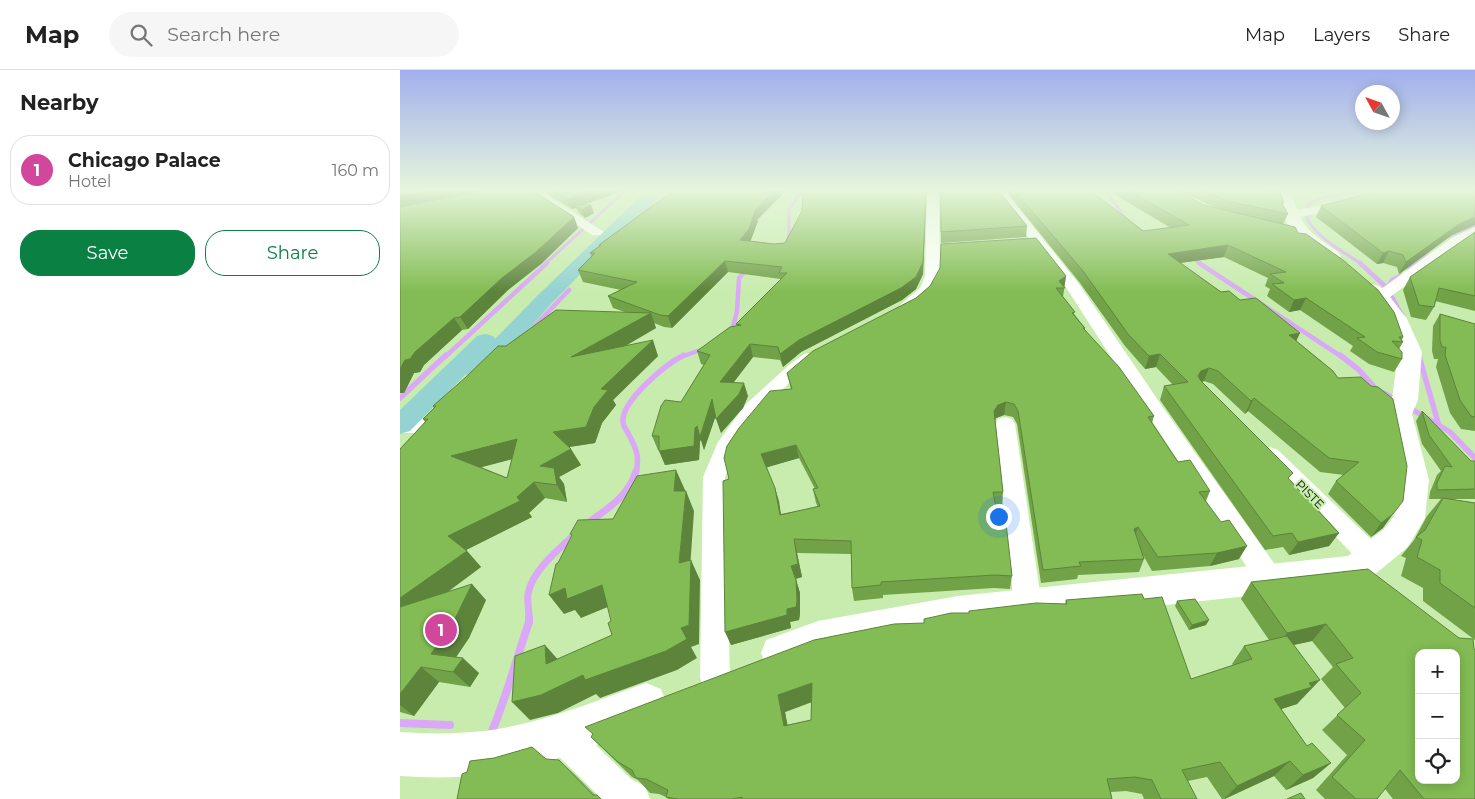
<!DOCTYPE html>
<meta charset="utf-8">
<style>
:root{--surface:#fff;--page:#f6f6f6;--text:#222;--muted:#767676;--line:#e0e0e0;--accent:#0b8043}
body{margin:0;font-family:Montserrat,sans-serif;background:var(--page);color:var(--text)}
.controls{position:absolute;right:15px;bottom:15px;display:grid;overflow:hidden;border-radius:10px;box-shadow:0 2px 12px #0003}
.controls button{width:45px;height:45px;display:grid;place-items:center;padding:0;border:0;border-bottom:1px solid var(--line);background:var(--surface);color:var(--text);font:25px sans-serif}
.compass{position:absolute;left:955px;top:15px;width:45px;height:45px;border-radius:50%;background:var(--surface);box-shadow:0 2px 12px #0003;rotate:310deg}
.you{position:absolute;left:598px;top:446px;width:18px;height:18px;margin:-12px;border:4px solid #fff;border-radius:50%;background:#1a73e8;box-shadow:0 0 0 8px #1a73e833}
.badge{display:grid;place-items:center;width:32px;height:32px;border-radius:50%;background:var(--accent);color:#fff;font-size:16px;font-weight:700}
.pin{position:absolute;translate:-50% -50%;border:2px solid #fff;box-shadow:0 1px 5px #0006}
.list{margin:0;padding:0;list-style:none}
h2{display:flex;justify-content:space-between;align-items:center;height:65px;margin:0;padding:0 20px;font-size:21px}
h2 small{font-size:16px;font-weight:400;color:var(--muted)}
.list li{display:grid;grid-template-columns:32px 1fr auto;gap:15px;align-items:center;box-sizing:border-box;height:70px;margin:0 10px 10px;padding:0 10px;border:1px solid var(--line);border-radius:20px}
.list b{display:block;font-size:19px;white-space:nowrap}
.list p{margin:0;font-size:16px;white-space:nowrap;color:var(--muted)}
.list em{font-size:16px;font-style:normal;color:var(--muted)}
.actions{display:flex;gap:10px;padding:15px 20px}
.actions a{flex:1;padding:11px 0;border:1px solid var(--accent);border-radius:20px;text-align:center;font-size:18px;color:var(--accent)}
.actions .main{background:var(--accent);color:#fff}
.icon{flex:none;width:28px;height:28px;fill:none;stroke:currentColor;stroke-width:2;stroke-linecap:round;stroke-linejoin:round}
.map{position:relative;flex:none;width:1075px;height:729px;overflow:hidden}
header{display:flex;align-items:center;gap:30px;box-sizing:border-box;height:70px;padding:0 25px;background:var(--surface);border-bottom:1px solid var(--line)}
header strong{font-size:24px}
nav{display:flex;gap:28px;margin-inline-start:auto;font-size:18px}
.search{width:350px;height:45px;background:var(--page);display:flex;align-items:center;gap:12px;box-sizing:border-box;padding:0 18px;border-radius:28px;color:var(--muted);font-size:19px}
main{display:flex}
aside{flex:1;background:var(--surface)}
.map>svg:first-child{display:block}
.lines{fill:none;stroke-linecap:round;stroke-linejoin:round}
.stream-far4{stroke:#daa8f6;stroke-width:3}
.stream-far3{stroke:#daa8f6;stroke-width:4.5}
.stream-far2{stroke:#daa8f6;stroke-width:5.5}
.stream-far1{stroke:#daa8f6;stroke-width:7}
.stream{stroke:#daa8f6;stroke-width:8}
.street{fill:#fff;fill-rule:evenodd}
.secondary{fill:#fff;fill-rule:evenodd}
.primary{fill:#94d3d1;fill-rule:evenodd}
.wall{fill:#71a248;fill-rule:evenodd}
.shaded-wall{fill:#5c843b}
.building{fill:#83bc54;stroke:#5c843b;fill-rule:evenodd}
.labels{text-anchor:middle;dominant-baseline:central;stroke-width:4;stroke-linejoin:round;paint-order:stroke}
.street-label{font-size:12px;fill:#0b1702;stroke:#c8ecae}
</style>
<header>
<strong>Map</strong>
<div class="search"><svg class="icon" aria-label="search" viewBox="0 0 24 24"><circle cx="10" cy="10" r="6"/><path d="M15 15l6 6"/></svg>Search here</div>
<nav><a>Map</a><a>Layers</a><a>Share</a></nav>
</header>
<main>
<aside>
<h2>Nearby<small></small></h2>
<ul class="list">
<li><span class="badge" style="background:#d1479c">1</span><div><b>Chicago Palace</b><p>Hotel</p></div><em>160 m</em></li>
</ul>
<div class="actions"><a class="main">Save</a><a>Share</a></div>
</aside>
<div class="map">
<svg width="1075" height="729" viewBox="0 0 1075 729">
<rect width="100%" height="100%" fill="#c8ecae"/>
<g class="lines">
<path class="stream-far4" d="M705,120L728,152L749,166
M252,132L263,120
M234,151L251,133
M1047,167L1075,156
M387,172L389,164V139L403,120
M790,188L802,194
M145,194L226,120
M962,194C948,185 911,164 907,147C906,144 907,139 908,135L916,129L967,120
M1014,194L1028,182"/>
<path class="stream-far3" d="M799,193L942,287
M960,193L987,218L1002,245
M1009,199L1016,193
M987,218L992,210L1002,205
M131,260L169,220
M332,261L337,241L339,208L346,200
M45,287L147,193
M281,287L303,279"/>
<path class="stream-far2" d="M940,285L959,300L976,319L998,331
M1019,286L1039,356
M0,328L46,285
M1008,337L1050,362L1075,388
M236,403C240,386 236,378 228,363C226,360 223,356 223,352C221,331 266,294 284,285"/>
<path class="stream-far1" d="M185,455C205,440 229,427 236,401
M129,548C129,540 127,532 128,524C132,501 157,481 173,466"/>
<path class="stream" d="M0,653L50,655
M90,666C106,629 116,590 129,552V547"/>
<path class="street" d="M126,120H139L204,162L202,165H192Z
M527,120H539L540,206C536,222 520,244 501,239L499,236L520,218L525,206Z
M593,120H604L679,214L764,339L879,500L882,508L879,516L869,519L859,516L667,219Z
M982,120H999L997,122L940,139L890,149L884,145L886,142L938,132Z
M1075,157V166L1063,173L986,230H974L972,227L974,224L1053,167Z
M410,283L416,284L419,288L387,315L359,345L339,373L325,407L330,608L326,619L315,623L304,619L300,608L303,407L318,372L345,335L389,295L404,284Z
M605,347L612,349L615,354L642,536L638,545L628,548L618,545L614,536L595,354L598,349Z
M0,349H23L30,351L33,356L30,361L23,363H0Z
M870,377L878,380L981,479L985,487L981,495L972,498L963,495L862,390L859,385L862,380Z
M161,648L173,653L231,709L245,716L250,729H202L149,677L144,665L149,653Z"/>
<path class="secondary" d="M876,120H890C903,158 905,159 938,182L941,186L938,190L932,192L926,190C898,170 881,155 876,120Z
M972,214L979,216L987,223L1007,249L1022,282L1018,330L1012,344L1029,410L1025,448L1008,477L968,510L956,514L558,558L418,586L380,601L366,596L361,583L366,570L418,551L558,526L948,486L984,459L994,446L999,410L986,344L992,330L998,282L988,254L973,231L962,220L965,216Z
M246,613L261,619L267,634L261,649C205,672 145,697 85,705C56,708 29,708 0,706V662C28,664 56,664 84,661C140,654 193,632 246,613Z"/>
<path class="primary" d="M247,120H263L150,235L86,308L77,310L68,308L66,304L10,361L0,364V340L77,266L85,264L93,266L95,269L136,227Z"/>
</g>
<path class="wall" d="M0,120L174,147L178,158L141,194L108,220L68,259L62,260L24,295L20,302L14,303L4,323H0Z
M141,120H225L183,135L194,143L185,148L179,143L176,138L172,139Z
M403,120H527L523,204L516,219L502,230L401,282L383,297L380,290L353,287L333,313L348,326L343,338L321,363L316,345L304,380L301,370L300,371L299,390L265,395L259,380H258L252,366L281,332L304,295L301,294L297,281L337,256L336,254L380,210V209L328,202L272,258L264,257L254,253L256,258L225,276L258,286L213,330L216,335L202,353L195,373L169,377L181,395L159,407L164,414L167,432L145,428L129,443L132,447L66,480L81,497L48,522L86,530L69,568L56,587L79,603L70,617L39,612L14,646L0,642V379L25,352L23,349L34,338L33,336L106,276L225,242L213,238L208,226L221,220L183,212L178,200L192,187L190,183L199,176V175L270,123L269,121L357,150L358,151L350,171L374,174L385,173L402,141ZM112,389L107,408L81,397Z
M540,120H598L627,156L626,167L541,173Z
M605,120H690L743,161L771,158L707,120H776L804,135L819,139L777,120H879L884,132L883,135L888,144L883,154L898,163L1003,267L1002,270L1003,272L999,279L1002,289L994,302L969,294L950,281L953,276L900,240L889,242L867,226L870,219L865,216L868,208L824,187L780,193L821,222L840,230L896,271L933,301L983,458L971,467L928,424L936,411L944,405L920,402L848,341L845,344L813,314L804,311L802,312L889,409L939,463L929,476L889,485L883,477L865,480L760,330L764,316L773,315L756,297L745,299L725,276L680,213Z
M1075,120V155L1052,165L999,204L997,197L983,193L977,194L916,147L921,136Z
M1075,162V241L1035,231L1034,237L1026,250L1011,247L1003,220L1010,207Z
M666,206L663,227L675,245L685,258V260L754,346L752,353L778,392L810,421L806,431L839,489L810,496L752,501L743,485L744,489L739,502L678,505L677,509L641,513L617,354L613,347L604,345L596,348L595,350L603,422L602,435H596L599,453L612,506L610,519L594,518L483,525V528L454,531L452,518L451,484L397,483L402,507L396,509L400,523V544L399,550L390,552L391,558L331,575L329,409L391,319L387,303ZM399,388L415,419H413L416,433L418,437L381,444L375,418L366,397Z
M1040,244L1075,254V361L1061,359L1050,343L1036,297L1038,289H1034L1032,281L1033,256Z
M1022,341L1071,391H1075V429H1051L1075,433V570L1023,531V518L1001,506L1006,488L1001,486L1014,470L1027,446L1041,429H1029L1030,422L1037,405L1041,401L1022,374L1016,351Z
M968,499L1075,729H993L985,719L977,729H925L916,720L947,685L922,660L945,638L921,609L933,597L912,571L893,575L904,627L902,628L897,634L881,639L907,676L931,693L913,708L886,720L874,706L825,729H822L807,707L788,711L797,729H744L742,724L726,721L711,722L712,729H268L266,727L259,724L250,723L238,710L232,707L191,667L524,553L569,543L665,534L666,530L744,529L791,609L833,595L832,594L844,576L869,570L841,529L851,512ZM412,632L411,650L387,655L385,642Z
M777,531L806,555L789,560L775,536Z"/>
<path class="shaded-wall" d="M37,120H96L0,138V126Z
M195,120H225L178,137L176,135V138L172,139L168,129Z
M375,120H387L357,150L358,151L351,170L343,181L340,170L354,141Z
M526,120L523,204L516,219L502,230L401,282L383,297L380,284L399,270Z
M191,135L194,143L185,148L182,140Z
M174,147L178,158L141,194L108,220L68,259L60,247L102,208Z
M1075,147V155L1052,165L999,204L1006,192L1059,154Z
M828,175L824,187L764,195L768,184Z
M989,181L983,193L977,194L983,183Z
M325,191L328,202L272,258L268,246Z
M666,206L664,218L659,211Z
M906,228L900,240L889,242L894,230Z
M251,243L256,258L179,303L171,287Z
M54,248L62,260L24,295L20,302L14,303L4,323H0V299L5,290L15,282Z
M900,263L894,276L889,265Z
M253,270L258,286L213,330L216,335L202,353L195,373L163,378L153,362Z
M350,274L353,287L324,325L320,312Z
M760,284L756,297L745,299L749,286Z
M809,298L804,311L796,314L798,306L801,301Z
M344,313L348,326L343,338L321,363L316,349Z
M854,328L848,341L845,344L851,331Z
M312,329L317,342L304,380L301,370L300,371L299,390L265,395L259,381Z
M606,332L604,345L596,348L593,354L594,341L598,335Z
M117,369L128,385L63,402L51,386Z
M396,375L399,388L365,398L361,384Z
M171,379L181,395L159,407L164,414L167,432L157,415L140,396Z
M276,400L285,420L283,441L274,421Z
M134,412L145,428L129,443L132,447L62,482L48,466L117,427Z
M375,418L379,431L383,458L380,445Z
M286,421L294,441L289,513L279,493Z
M993,444L983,458L971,467L981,453Z
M738,457L734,470V459Z
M939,463L929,476L889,485L898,472Z
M394,469L402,507L394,509L391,496Z
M847,476L839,489L810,496L817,483Z
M67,481L81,497L0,556V528Z
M291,490L300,510L299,574L291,577L297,588L277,600L200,628L196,624L158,643L130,650L112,632L281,558Z
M396,510L400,523V544L399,550L390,552L391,558L331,575L325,562L387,539Z
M72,514L86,530L69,568L48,599L31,584Z
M202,515L215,534L181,548L175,540L164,544L149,525L165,518Z
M809,550L806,555L789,560L792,555Z
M926,554L912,571L875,579L887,563Z
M145,575L161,593L146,594Z
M63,588L79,603L70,617L53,602Z
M21,597L39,612L14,646L0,635V624Z
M920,610L897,634L860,646L874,629L909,613Z
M412,613L417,630L385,642L391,672L384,656L378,625Z
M159,690L174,704L199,729H198Z
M890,691L874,706L824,729L837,716Z
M931,693L913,708L886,720L903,705Z"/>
<path class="building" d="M0,120H37L0,126Z
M86,120H132L174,147L136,182L102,208L60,247L54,248L15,282L10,289L5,290L0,299V137Z
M153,120H195L168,129Z
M270,120H375L354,141H355L349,159L340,170L374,174L385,173L402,141L403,120H526L523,192L516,207L501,218L399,270L380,284L378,277L350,274L320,312L344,313L339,324L316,349L312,329L300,367L297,356L295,358L294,376L259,381V366H252L261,336L265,330L281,332L310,285L297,281L330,257L341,255L336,254L387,203H379L382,197L325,191L268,246L260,245L208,226L237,212L178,200L195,183H190L201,175H199L270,123L269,121Z
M541,120H598L627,156L541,162Z
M614,120H690L743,161L789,155L727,120H776L804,135L895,157L898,163L906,164L943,190L978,220L994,242L1003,267H999L1003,272L992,271L1002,282V289L977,282L957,268L965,267L906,228L894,230L872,214L884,213L870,204L886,202L828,175L768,184L821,222L829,221L840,230L856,228L900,263L889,265L933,301L938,308L961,307L971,316L978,317L993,329L1007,396L1003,431L993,444L981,453L936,411L959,392L929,388L854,328L851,331L818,301L809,298L801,301L798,306L801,311L893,403L888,408L939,463L898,472L892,463L873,466L764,316L788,312L760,284L749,286L728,264L683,201Z
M802,120H879L884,132H881L888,144L827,131Z
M981,120H1075V147L1059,154L1006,192L1003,185L989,181L983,183L921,136Z
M176,135H191L182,140Z
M1075,162V226L1039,218L1034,237L1019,235L1010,207Z
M636,168L666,206L659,211L665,218H656L675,242L672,243L685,258H683L719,297L754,346L748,347L778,392L790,390L810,421L799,422L821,452L829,450L847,476L817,483L758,487L738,457L734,459L744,489L679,492L681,496L643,500L618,341L614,334L606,332L598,335L594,341L603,422H593L599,453H606L612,506L595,505L481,512V515L452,518L451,471L394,469L398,494L391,496L396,510L397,531L396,537L387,539V545L325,562L323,411L329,409L324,388L327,376L339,358L370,321L392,319L387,303L413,281L516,228L530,216L540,198L541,174ZM396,375L418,418L413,419L420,436L380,445L375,418L361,384Z
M156,240L251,243L171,287L253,270L201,319L208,320L194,337L186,357L153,362L171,379L140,396L154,398L157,415L134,412L117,427L120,431L48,466L67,481L0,528V379L28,349H23L36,336H33L66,307L98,276H106ZM117,369L107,408L51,386Z
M1040,244L1075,254V347L1071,346L1060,330L1045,285L1046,277H1042L1040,270Z
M1022,341L1071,391H1075V419L1037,420V413L1045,396L1052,397L1029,365Z
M276,400L274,421H286L279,493L291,490L289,555L281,558L287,569L266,581L185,610L183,605L141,625L112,632L115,586L145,575L146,594L212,565L208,553L211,551L202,515L167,529L165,518L149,525L156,494L158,493L172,465L170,464L178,450L213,449L237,406Z
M1043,428L1075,433V538L1040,513V500L1017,487L1022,470L1016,467L1025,460Z
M968,499L1059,568L1073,569L1074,579L1075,580V729H1024L1000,700L977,729H956L932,707L965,670L937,645L961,623L936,594L953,588L926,554L887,563L851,512ZM1019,583H1056V710H1019Z
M72,514L53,553L31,584L63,588L53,602L21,597L0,624V537Z
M742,524L744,529L762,527L791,609L852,589L844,576L887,566L920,610L909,613L912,617L874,629L907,676L912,673L931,693L903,705L890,691L837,716L820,692L782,700L797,729H761L752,710L735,707L707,709L712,729H342V727L332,729H278L266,727L268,720L246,709L236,708L232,700L218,692L191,667L193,664L185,657L414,570L494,554L524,553V549L551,543H569V541L636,533L667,534L666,530ZM412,613L411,650L384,656L378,625Z
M795,529L809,550L792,555L777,531Z
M132,677L146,689L159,690L193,725H197L201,729H57L62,704L67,702L70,691L94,688Z
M901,723L905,729H887Z"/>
<linearGradient id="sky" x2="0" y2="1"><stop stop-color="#a2afee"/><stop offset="0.54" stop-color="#e6f6db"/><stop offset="1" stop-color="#e6f6db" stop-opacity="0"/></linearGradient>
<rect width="1075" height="222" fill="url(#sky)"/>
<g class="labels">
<g class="street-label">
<text transform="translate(910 424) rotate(45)">PISTE</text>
</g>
</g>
</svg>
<div class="controls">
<button>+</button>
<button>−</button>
<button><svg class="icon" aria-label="locate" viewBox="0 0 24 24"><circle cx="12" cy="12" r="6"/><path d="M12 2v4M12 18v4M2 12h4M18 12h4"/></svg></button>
</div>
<svg class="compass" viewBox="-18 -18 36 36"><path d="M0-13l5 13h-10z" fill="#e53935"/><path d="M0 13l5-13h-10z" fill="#767676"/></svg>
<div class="you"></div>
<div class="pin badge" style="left:41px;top:560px;background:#d1479c">1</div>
</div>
</main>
